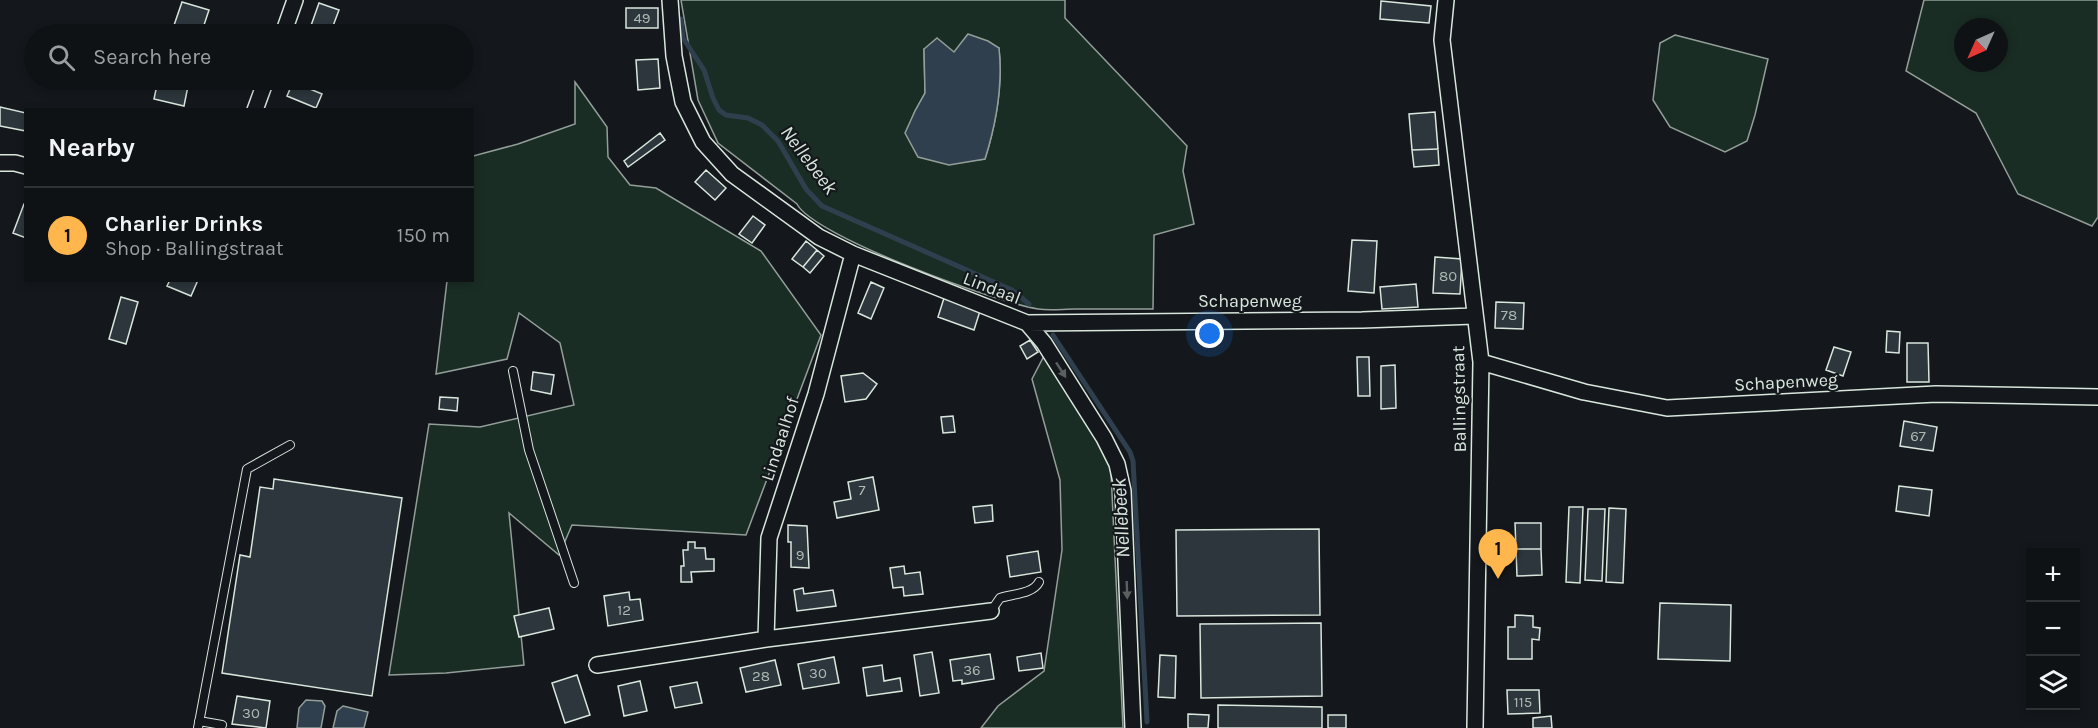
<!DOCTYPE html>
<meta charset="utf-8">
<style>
:root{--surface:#0f1215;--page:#1d2022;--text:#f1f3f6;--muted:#9b9ea0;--line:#2f3234;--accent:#ffb74d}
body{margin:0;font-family:Karla,sans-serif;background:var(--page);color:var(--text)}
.controls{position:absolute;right:18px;bottom:18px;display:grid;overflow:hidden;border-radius:0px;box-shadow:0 3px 9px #0003}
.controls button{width:54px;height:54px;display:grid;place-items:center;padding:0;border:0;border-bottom:2px solid var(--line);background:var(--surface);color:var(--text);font:30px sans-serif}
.compass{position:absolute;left:1954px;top:18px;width:54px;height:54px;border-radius:50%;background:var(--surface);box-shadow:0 3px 9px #0003;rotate:225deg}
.you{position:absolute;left:1210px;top:334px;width:21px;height:21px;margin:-15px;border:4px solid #fff;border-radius:50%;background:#1a73e8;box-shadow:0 0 0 9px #1a73e833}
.badge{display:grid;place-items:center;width:39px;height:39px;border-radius:50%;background:var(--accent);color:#111;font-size:20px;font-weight:700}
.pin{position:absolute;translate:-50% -50px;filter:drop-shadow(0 2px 3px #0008)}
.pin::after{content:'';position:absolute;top:32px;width:21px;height:18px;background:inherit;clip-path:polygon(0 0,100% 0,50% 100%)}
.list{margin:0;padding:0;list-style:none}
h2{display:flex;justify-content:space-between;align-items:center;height:78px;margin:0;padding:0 24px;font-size:26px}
h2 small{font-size:20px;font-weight:400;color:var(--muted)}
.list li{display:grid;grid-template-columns:39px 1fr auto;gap:18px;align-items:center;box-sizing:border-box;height:96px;padding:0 24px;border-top:2px solid var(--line)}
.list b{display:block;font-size:22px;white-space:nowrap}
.list p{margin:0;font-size:20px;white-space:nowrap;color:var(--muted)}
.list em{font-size:20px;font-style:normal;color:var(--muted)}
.icon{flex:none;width:33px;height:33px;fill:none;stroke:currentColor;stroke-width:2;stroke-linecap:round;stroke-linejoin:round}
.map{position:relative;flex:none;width:2098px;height:728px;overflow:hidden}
.search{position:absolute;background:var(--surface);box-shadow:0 3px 9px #0003;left:24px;top:24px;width:450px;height:66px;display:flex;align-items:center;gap:15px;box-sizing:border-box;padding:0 21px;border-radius:33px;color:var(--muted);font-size:22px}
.panel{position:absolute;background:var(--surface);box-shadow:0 3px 9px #0003;left:24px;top:108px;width:450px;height:174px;border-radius:0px}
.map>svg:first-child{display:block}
.green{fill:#1a2d24;stroke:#939e99;stroke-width:1.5;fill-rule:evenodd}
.water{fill:#2f3f4d;stroke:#939e99;stroke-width:1.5}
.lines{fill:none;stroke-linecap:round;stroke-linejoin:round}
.stream{stroke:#2f3f4d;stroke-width:5}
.building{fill:#2c363c;stroke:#d8e6dc;stroke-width:1.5}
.lane-casing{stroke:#d8e6dc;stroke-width:10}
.street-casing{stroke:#d8e6dc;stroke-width:18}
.lane{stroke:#14181c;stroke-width:8}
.street{stroke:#14181c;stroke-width:15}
.oneway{fill:#59605f}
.labels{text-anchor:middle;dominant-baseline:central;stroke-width:4.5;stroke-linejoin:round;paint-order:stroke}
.number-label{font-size:15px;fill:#adbab4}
.street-label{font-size:18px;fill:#d8e6dc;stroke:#14181c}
.water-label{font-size:20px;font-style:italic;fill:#d8e6dc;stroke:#14181c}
</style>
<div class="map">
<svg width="2098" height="728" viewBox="0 0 2098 728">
<rect width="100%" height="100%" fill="#14181c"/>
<path class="green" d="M681,0H1065V18L1187,146L1183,171L1194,224L1154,235L1153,309C1127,309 1101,309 1075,309C1063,309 1050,311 1038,309C998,303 813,236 797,204L718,143L698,100ZM999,48C1003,85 996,124 985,159L967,161L906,133L915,111L925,93L924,49L954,52Z
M1924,0H2098V217L2092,226L2018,194L1976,113L1906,71ZM1963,27H1999V63H1963Z
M1675,35L1768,59L1755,115L1747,141L1725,152L1670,127L1653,100L1660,43Z
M575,82L607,127L608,157L630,185L656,188L761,251L821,335L746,535L572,525L559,555L509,513L524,665L446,673L389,675L429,424L480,427L574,405L560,343L519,313L507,359L436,374L447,281L472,280L473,156L518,144L575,124Z
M1045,354L1110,451L1123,728H981L998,706L1044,671L1062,550L1060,480L1032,379Z"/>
<path class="water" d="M968,34L988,41L999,48C1003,85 996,124 985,159L949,165L918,157L905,133L915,111L925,93L924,49L937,38L954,52Z
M306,700L322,701L325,706L321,728H297L299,708Z
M343,706L368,712L364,728H333L337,711Z"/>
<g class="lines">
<path class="stream" d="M681,19L683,38L704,70L713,98L719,110L726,115L748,118L762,125L778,141L806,189L822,206L1012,290L1029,304
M1053,335L1130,452L1133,461L1147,722"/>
</g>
<path class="building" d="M1381,1L1431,6L1429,23L1380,19Z
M182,2L209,10L201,34H171Z
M319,3L339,10L330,34H308Z
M626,8H658V28H626Z
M658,59L660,88L638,90L636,60Z
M158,80L188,86L184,106L154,99Z
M293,82L322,94L316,108L287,96Z
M0,107L26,113V131L0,126Z
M1435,112L1438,149L1412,150L1409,114Z
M660,133L665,140L628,167L624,161Z
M1438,149L1439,165L1414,167L1412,150Z
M706,170L726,188L715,200L695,182Z
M24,204H26V238L13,233Z
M753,216L765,225L752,243L739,234Z
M1352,240L1377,241L1374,293L1348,291Z
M806,241L817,250L803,267L792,259Z
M817,250L824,256L810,273L803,267Z
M1435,257L1462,259L1460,294L1433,293Z
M170,280H198L191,296L167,286Z
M871,282L884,288L871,319L858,313Z
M1416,284L1418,307L1382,309L1380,287Z
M121,297L138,302L126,344L109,339Z
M944,298L980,311L974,330L938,317Z
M1496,302L1524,303L1523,329L1495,328Z
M1887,331L1900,332L1899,353L1886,352Z
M1030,340L1038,352L1027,359L1020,346Z
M1907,343H1928L1929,382H1907Z
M1834,347L1851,352L1843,376L1826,370Z
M1357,357H1369L1370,396H1358Z
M1395,365L1396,408L1381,409V366Z
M533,372L554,375L551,394L531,390Z
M863,373L877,384L866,399L845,402L841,376Z
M440,397L458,398L457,411L439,409Z
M953,416L955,432L943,433L941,417Z
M1904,421L1937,427L1933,451L1900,446Z
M873,477L879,510L837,518L834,502L851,499L848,482Z
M274,479L402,498L372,696L222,673L240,555L250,557L260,487L273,489Z
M1899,486L1932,490L1929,516L1896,511Z
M992,505L993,521L975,523L973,507Z
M1569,507H1583L1580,583L1566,582Z
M1609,508L1626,509L1623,583L1606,582Z
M1588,509H1605L1602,581L1585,580Z
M1515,523H1541V549H1516Z
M788,525L807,526L809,568L791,567V542H788Z
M1319,529L1320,615L1177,616L1176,530Z
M688,542H695V548H705L706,559H714V571L691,572L692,582H681V566H684L683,550H688Z
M1516,549H1541L1542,575L1517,576Z
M1038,551L1041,572L1010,577L1007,556Z
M904,566L905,574L920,572L923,594L904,596L903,587L893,588L890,568Z
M803,588L804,594L833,590L836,606L797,611L794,590Z
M629,592L630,600L640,599L643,620L608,626L604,596Z
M1660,603L1731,605L1730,661L1658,659Z
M549,608L554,629L519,637L514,616Z
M1515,615L1533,616V627L1540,628L1539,640L1532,639V659H1508V627H1515Z
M1321,623L1322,696L1201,698L1200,624Z
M932,652L939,693L920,696L914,655Z
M1041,653L1043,668L1019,671L1017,657Z
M990,654L994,679L962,684V680L953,681L950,660Z
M1160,655L1176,656L1175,698L1158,697Z
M834,657L839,683L803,689L798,664Z
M775,660L781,685L746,692L740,668Z
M882,665L884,681L900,678L902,691L867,696L863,668Z
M577,675L590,715L565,723L552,683Z
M640,681L647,711L624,716L618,686Z
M697,682L702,703L675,708L670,687Z
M1507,690H1539L1540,713L1508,714Z
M237,696L270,701L266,728L232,724Z
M1218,705L1322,707V728H1218Z
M1188,714L1209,715L1208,728H1188Z
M1328,715H1346V728H1328Z
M1551,716L1552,728H1533V718Z"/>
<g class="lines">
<g class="lane-casing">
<path id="lane" d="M513,371L529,450L574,583
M991,611L1000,598C1012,594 1033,594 1039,582
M199,721L222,725
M198,728L247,469L290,445"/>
</g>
<g class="street-casing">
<path id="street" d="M670,0L674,56L683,102L703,142L732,174L819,237L853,254L1027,323L1044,343L1104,438L1117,464L1123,491L1133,728
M1446,0L1442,40L1481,362L1475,728
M283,34L295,0
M255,110L266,80
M0,163H15L26,166
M1027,323L1362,320L1474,316
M1481,362L1584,392L1667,408L1936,394L2098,397
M766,639L991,611
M597,665L766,639L769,538L816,394L853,254"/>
</g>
<use href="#lane" class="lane"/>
<use href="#street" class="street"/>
</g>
<defs><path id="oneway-solid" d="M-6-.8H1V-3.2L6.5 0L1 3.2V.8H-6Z" transform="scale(1.5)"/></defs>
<g class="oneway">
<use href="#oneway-solid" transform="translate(1061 370) rotate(57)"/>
<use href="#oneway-solid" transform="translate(1127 590) rotate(88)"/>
</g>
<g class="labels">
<g class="number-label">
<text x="642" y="18">49</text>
<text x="1448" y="276">80</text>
<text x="1509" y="315">78</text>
<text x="1918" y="436">67</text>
<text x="862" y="490">7</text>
<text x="800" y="555">9</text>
<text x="624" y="610">12</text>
<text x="972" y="670">36</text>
<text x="818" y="673">30</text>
<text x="761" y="676">28</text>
<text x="1523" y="702">115</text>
<text x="251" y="713">30</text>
</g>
<g class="street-label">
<text transform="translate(992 288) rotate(21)">Lindaal</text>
<text x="1250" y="301">Schapenweg</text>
<text transform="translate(1786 382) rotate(-3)">Schapenweg</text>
<text transform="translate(1459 399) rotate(-91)">Ballingstraat</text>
<text transform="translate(780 439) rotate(-72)">Lindaalhof</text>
</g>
<g class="water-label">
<text transform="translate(809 160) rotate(53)">Nellebeek</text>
<text transform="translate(1121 518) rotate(-93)">Nellebeek</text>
</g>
</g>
</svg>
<div class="controls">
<button>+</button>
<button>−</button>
<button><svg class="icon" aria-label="layers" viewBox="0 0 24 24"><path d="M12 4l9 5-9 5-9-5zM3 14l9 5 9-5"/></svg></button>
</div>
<svg class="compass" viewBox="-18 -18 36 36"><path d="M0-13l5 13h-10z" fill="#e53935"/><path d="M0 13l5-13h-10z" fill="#9b9ea0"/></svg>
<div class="you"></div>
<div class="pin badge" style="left:1498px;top:579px">1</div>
<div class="search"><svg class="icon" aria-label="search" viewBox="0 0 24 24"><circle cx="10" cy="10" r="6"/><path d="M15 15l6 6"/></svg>Search here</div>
<section class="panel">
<h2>Nearby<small></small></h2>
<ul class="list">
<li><span class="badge">1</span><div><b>Charlier Drinks</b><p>Shop · Ballingstraat</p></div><em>150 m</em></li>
</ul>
</section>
</div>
